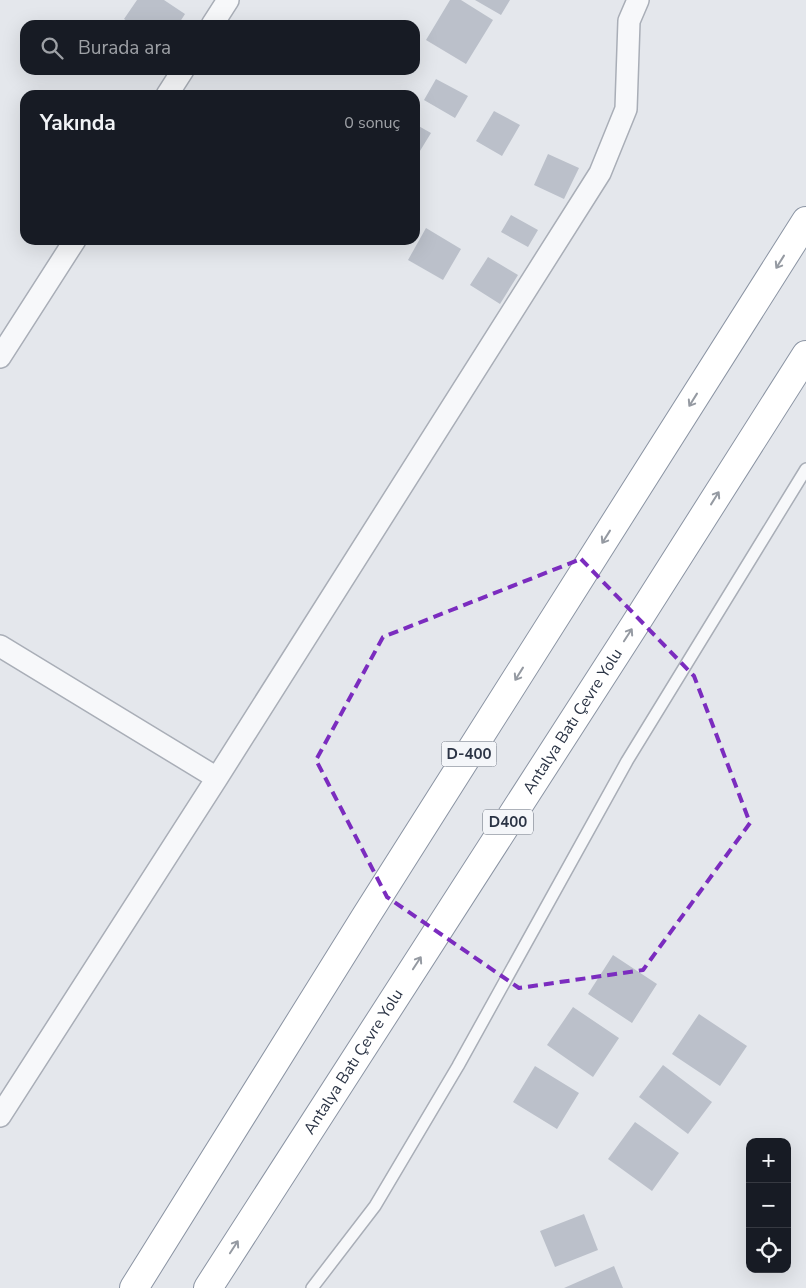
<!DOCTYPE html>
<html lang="tr">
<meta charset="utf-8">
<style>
:root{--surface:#171b24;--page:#242831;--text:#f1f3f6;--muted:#9ea1a6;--line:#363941}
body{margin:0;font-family:"Nunito Sans",sans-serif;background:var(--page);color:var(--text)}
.controls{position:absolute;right:15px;bottom:15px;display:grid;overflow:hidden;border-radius:10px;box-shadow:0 5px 20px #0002}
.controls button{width:45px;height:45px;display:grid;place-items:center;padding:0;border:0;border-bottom:1px solid var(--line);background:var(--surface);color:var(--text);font:25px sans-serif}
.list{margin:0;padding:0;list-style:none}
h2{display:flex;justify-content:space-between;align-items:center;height:65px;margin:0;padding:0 20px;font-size:21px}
h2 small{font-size:16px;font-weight:400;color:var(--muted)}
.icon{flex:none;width:28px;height:28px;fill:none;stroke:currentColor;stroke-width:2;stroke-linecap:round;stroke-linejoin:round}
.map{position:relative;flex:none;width:806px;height:1288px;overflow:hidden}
.search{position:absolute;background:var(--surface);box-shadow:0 5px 20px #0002;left:20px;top:20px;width:400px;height:55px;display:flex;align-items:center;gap:12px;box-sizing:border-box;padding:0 18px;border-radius:15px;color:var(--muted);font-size:19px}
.panel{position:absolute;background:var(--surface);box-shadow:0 5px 20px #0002;left:20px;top:90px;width:400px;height:155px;border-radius:15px}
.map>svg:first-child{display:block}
.building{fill:#bbc0ca}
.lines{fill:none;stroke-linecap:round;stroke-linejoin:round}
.service-casing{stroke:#a9aeb7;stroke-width:14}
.minor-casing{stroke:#a9aeb7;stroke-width:24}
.trunk-casing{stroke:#8b94a3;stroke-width:30}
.service{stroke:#f7f8fa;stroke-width:11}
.minor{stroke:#f7f8fa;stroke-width:21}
.trunk{stroke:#fff;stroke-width:28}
.oneway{stroke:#959aa2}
.marked{fill:none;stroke:#7b2cbf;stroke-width:4;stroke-dasharray:10 6;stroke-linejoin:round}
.labels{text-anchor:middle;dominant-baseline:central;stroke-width:5;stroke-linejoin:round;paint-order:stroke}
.shield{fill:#f4f6f9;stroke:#676e7b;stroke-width:1}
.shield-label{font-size:15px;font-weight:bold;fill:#2b3445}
.street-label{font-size:16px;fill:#2b3445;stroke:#f4f6f9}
</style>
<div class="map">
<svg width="806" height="1288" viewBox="0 0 806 1288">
<rect width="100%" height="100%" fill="#e4e7ec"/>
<path class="building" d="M137,0H164L185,14L178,25H133L124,19Z
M450,0H461L493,20L466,64L426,40Z
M475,0H510L501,15Z
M436,79L468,96L455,118L424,100Z
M494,111L520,125L502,156L476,141Z
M415,124L431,133L415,159Z
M548,154L579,168L564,199L534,185Z
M511,215L538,230L528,247L501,232Z
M426,228L461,249L443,280L408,260Z
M488,257L518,275L500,304L470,285Z
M613,955L657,984L632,1023L588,994Z
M573,1007L619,1038L593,1077L547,1045Z
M699,1014L747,1046L720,1086L672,1054Z
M663,1065L712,1102L688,1134L639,1097Z
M535,1066L579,1093L557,1129L513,1102Z
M635,1122L679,1153L652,1191L608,1159Z
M584,1214L598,1250L555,1267L540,1231Z
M614,1266L623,1288H564Z"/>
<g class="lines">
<g class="service-casing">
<path id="service" d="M312,1288L375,1206L458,1066L627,761L806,469"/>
</g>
<g class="minor-casing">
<path id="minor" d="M212,25L228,0
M167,95L183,70
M0,357L75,240
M0,646L217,778
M0,1116L217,778L600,173L626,109L629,21L638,0"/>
</g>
<g class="trunk-casing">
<g id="trunk">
<path d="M134,1288L366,916L806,221"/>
<path id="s1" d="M208,1288L634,626L806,355"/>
</g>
</g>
<use href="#service" class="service"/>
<use href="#minor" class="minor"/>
<use href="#trunk" class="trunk"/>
</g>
<defs><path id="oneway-shaft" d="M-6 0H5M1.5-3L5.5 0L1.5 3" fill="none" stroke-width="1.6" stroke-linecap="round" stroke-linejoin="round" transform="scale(1.25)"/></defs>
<g class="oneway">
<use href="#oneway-shaft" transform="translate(780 262) rotate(122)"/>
<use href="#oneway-shaft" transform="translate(693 400) rotate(122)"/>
<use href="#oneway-shaft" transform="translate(715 498) rotate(-58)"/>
<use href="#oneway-shaft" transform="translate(606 537) rotate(122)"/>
<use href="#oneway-shaft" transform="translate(628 635) rotate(-57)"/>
<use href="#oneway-shaft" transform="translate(519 674) rotate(122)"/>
<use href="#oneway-shaft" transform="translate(417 963) rotate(-57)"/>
<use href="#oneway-shaft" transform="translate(234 1247) rotate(-57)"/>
</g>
<path class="marked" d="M581,559L694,676L750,823L643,970L519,988L387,897L316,760L383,637Z"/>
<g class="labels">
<g class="shield">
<rect x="441.5" y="741.5" width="55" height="25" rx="4"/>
<rect x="483" y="809.5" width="50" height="25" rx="4"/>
</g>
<g class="shield-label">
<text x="469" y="754">D-400</text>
<text x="508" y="822">D400</text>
</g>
<g class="street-label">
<text stroke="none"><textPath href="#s1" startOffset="674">Antalya Batı Çevre Yolu</textPath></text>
<text stroke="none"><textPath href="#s1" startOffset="269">Antalya Batı Çevre Yolu</textPath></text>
</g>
</g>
</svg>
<div class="controls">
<button>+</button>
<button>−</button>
<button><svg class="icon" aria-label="locate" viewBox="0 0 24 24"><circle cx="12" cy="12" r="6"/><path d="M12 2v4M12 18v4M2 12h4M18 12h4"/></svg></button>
</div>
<div class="search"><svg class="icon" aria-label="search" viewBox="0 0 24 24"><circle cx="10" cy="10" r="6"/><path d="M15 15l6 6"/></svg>Burada ara</div>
<section class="panel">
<h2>Yakında<small>0 sonuç</small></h2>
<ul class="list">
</ul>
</section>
</div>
